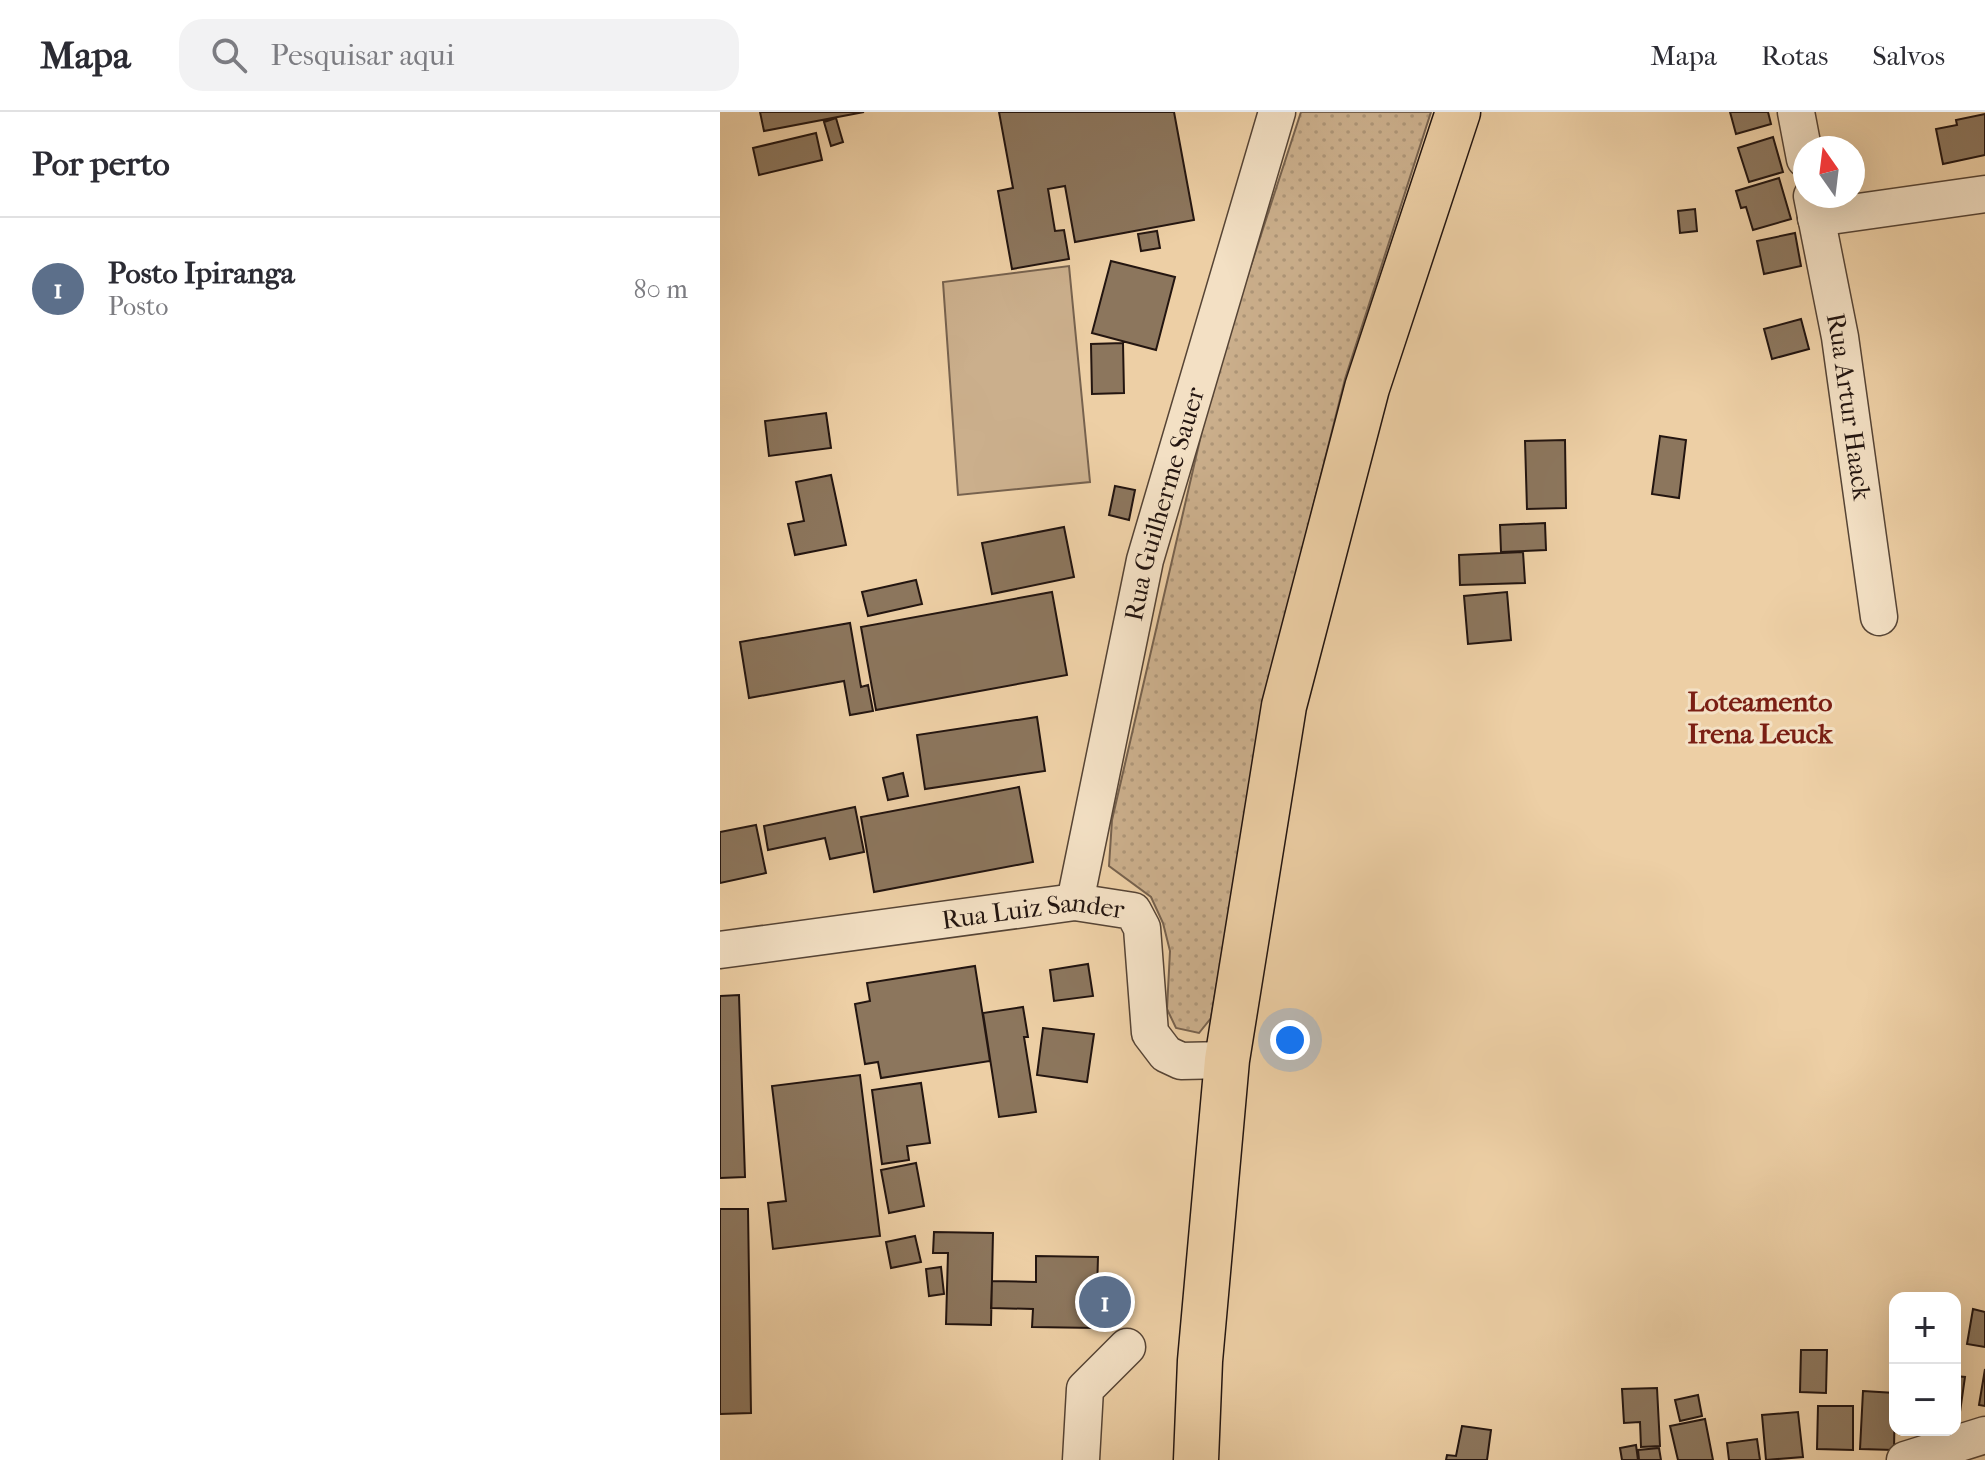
<!DOCTYPE html>
<html lang="pt">
<meta charset="utf-8">
<style>
:root{--surface:#fff;--page:#f2f2f3;--text:#2b2b33;--muted:#7c7c81;--line:#e1e1e2;--accent:#2563eb}
body{margin:0;font-family:"IM FELL French Canon",serif;background:var(--page);color:var(--text)}
.controls{position:absolute;right:24px;bottom:24px;display:grid;overflow:hidden;border-radius:16px;box-shadow:0 8px 32px #0002}
.controls button{width:72px;height:72px;display:grid;place-items:center;padding:0;border:0;border-bottom:2px solid var(--line);background:var(--surface);color:var(--text);font:40px sans-serif}
.compass{position:absolute;left:1073px;top:24px;width:72px;height:72px;border-radius:50%;background:var(--surface);box-shadow:0 8px 32px #0002;rotate:346deg}
.you{position:absolute;left:570px;top:928px;width:28px;height:28px;margin:-20px;border:6px solid #fff;border-radius:50%;background:#1a73e8;box-shadow:0 0 0 12px #1a73e833}
.badge{display:grid;place-items:center;width:52px;height:52px;border-radius:50%;background:var(--accent);color:#fff;font-size:26px;font-weight:700}
.pin{position:absolute;translate:-50% -50%;border:4px solid #fff;box-shadow:0 2px 8px #0006}
.list{margin:0;padding:0;list-style:none}
h2{display:flex;justify-content:space-between;align-items:center;height:104px;margin:0;padding:0 32px;font-size:34px}
h2 small{font-size:26px;font-weight:400;color:var(--muted)}
.list li{display:grid;grid-template-columns:52px 1fr auto;gap:24px;align-items:center;box-sizing:border-box;height:144px;padding:0 32px;border-top:2px solid var(--line)}
.list b{display:block;font-size:30px;white-space:nowrap}
.list p{margin:0;font-size:26px;white-space:nowrap;color:var(--muted)}
.list em{font-size:26px;font-style:normal;color:var(--muted)}
.icon{flex:none;width:44px;height:44px;fill:none;stroke:currentColor;stroke-width:2;stroke-linecap:round;stroke-linejoin:round}
.map{position:relative;flex:none;width:1265px;height:1348px;overflow:hidden}
header{display:flex;align-items:center;gap:48px;box-sizing:border-box;height:112px;padding:0 40px;background:var(--surface);border-bottom:2px solid var(--line)}
header strong{font-size:38px}
nav{display:flex;gap:44px;margin-inline-start:auto;font-size:28px}
.search{width:560px;height:72px;background:var(--page);display:flex;align-items:center;gap:20px;box-sizing:border-box;padding:0 28px;border-radius:24px;color:var(--muted);font-size:30px}
main{display:flex}
aside{flex:1;background:var(--surface)}
.map>svg:first-child{display:block}
.grass{fill:url(#grass-dots);stroke:#77624e;stroke-width:2}
.pitch{fill:#cbaf8c;stroke:#77624e;stroke-width:2}
.building{fill:#8c765d;stroke:#231510;stroke-width:2}
.lines{fill:none;stroke-linecap:round;stroke-linejoin:round}
.minor-casing{stroke:#564435;stroke-width:39}
.major-casing{stroke:#231510;stroke-width:47}
.minor{stroke:#f3e0c4;stroke-width:36}
.major{stroke:#edcfa5;stroke-width:44}
.labels{text-anchor:middle;dominant-baseline:central;stroke-width:6;stroke-linejoin:round;paint-order:stroke}
.street-label{font-size:26px;fill:#231510;stroke:#f3e0c4}
.neighbourhood-label{font-size:28px;font-weight:bold;fill:#7a1f14;stroke:#f3e0c4}
</style>
<header>
<strong>Mapa</strong>
<div class="search"><svg class="icon" aria-label="search" viewBox="0 0 24 24"><circle cx="10" cy="10" r="6"/><path d="M15 15l6 6"/></svg>Pesquisar aqui</div>
<nav><a>Mapa</a><a>Rotas</a><a>Salvos</a></nav>
</header>
<main>
<aside>
<h2>Por perto<small></small></h2>
<ul class="list">
<li><span class="badge" style="background:#5c6f8a">1</span><div><b>Posto Ipiranga</b><p>Posto</p></div><em>80 m</em></li>
</ul>
</aside>
<div class="map">
<svg width="1265" height="1348" viewBox="0 0 1265 1348">
<defs>
<pattern id="grass-dots" width="8" height="8" patternUnits="userSpaceOnUse" patternTransform="scale(2)"><rect width="8" height="8" fill="#cbaf8c"/><path d="M2 2h.1M6 6h.1" fill="none" stroke="#ae9678" stroke-width="1.8" stroke-linecap="round"/></pattern>
</defs>
<rect width="100%" height="100%" fill="#edcfa5"/>
<filter id="stains"><feTurbulence type="fractalNoise" baseFrequency=".0025" numOctaves="4"/><feColorMatrix values="0 0 0 0 .2 0 0 0 0 .09 0 0 0 0 .02 0 0 0 .5 -.17"/></filter>
<radialGradient id="worn" r=".72"><stop offset=".6" stop-color="#630" stop-opacity="0"/><stop offset="1" stop-color="#630" stop-opacity=".3"/></radialGradient>
<path class="grass" d="M581,0H711L625,267L545,587L491,906L479,921L456,916L447,897L450,839L443,811L431,785L389,754L392,708L494,267Z"/>
<path class="pitch" d="M349,154L370,370L238,383L223,170Z"/>
<path class="building" d="M40,0H144L44,19Z
M279,0H454L474,108L355,130L345,74L328,77L335,119L344,118L349,147L292,157L278,79L293,76Z
M1010,0H1048L1051,12L1016,22Z
M1265,2V43L1223,52L1216,17L1237,13L1236,8Z
M116,6L123,30L111,34L104,10Z
M96,21L102,48L39,63L33,36Z
M1053,25L1063,60L1029,70L1018,36Z
M1059,66L1071,107L1033,118L1026,95L1021,96L1016,79Z
M975,97L977,119L960,121L958,99Z
M437,119L440,136L421,139L418,122Z
M1075,121L1081,154L1044,162L1037,129Z
M391,149L455,165L436,238L372,221Z
M1081,207L1089,237L1052,247L1044,217Z
M403,231L404,281L372,282L371,232Z
M106,301L111,336L49,344L45,309Z
M940,324L966,328L959,386L932,382Z
M845,328L846,396L807,397L805,329Z
M111,363L126,433L75,443L68,412L84,409L76,370Z
M395,374L415,378L409,408L389,403Z
M825,411L826,438L781,440L780,413Z
M344,415L354,465L272,482L262,431Z
M803,440L805,471L740,473L739,443Z
M196,468L202,492L148,504L142,480Z
M332,480L347,563L156,598L141,515Z
M787,480L791,528L748,532L744,484Z
M130,511L141,575L148,573L153,599L130,603L124,569L29,586L20,530Z
M317,605L325,659L205,677L197,623Z
M183,661L188,684L168,688L163,666Z
M299,675L313,750L154,780L141,705Z
M135,695L144,740L110,747L105,726L48,738L44,714Z
M36,713L46,761L0,771V720Z
M368,852L373,884L334,889L330,858Z
M255,854L270,949L161,966L158,950L145,952L135,892L150,889L147,871Z
M19,883L25,1065L0,1066V884Z
M303,895L308,925H304L316,1000L279,1005L263,901Z
M323,916L374,922L367,970L317,963Z
M140,963L160,1124L53,1137L48,1091L66,1089L52,974Z
M201,971L210,1031L187,1034L189,1048L162,1052L152,978Z
M196,1051L204,1094L169,1101L161,1058Z
M0,1097H28L31,1301L0,1302Z
M214,1120L273,1121L271,1213L226,1212L228,1141H213Z
M195,1124L201,1150L171,1156L166,1130Z
M316,1144L378,1145L376,1216L312,1215L313,1197L271,1196L272,1169L316,1170Z
M221,1155L224,1182L209,1184L206,1157Z
M1253,1197L1265,1200V1235L1247,1232Z
M1081,1238H1107L1106,1281L1080,1280Z
M1265,1257V1294L1259,1293Z
M1235,1264L1245,1265L1239,1307H1235Z
M937,1276L940,1334L921,1335L920,1310L904,1311L902,1277Z
M1143,1279L1175,1281L1174,1338L1140,1337Z
M978,1283L982,1304L960,1309L955,1288Z
M1098,1294H1133V1338L1097,1337Z
M1078,1300L1083,1345L1046,1348L1042,1303Z
M985,1307L993,1348H958L950,1314Z
M742,1314L771,1318L767,1348H726L727,1343L736,1344Z
M1037,1327L1040,1348H1009L1007,1331Z
M916,1333L918,1348H902L900,1336Z
M939,1336L941,1348H919L918,1338Z"/>
<g class="lines">
<g class="minor-casing">
<g id="minor">
<path d="M1076,0L1085,47"/>
<path id="s1" d="M1092,84L1120,225L1159,505"/>
<path d="M1096,106L1265,82"/>
<path id="s2" d="M355,790L425,448L557,0"/>
<path id="s3" d="M0,838L355,790L413,799L422,816L430,921L446,942L461,949L507,948"/>
<path d="M361,1348L365,1277L407,1235"/>
<path d="M1185,1348L1265,1323"/>
</g>
</g>
<g class="major-casing">
<path id="major" d="M476,1348L480,1249L507,948L564,594L647,276L738,0"/>
</g>
<use href="#minor" class="minor"/>
<use href="#major" class="major"/>
</g>
<g class="labels">
<g class="street-label">
<text stroke="none"><textPath href="#s1" startOffset="214">Rua Artur Haack</textPath></text>
<text stroke="none"><textPath href="#s2" startOffset="408">Rua Guilherme Sauer</textPath></text>
<text stroke="none"><textPath href="#s3" startOffset="316">Rua Luiz Sander</textPath></text>
</g>
<g class="neighbourhood-label">
<text x="1040" y="589">Loteamento<tspan x="1040" dy="32">Irena Leuck</tspan></text>
</g>
</g>
<rect width="100%" height="100%" filter="url(#stains)"/>
<rect width="100%" height="100%" fill="url(#worn)"/>
</svg>
<div class="controls">
<button>+</button>
<button>−</button>
</div>
<svg class="compass" viewBox="-18 -18 36 36"><path d="M0-13l5 13h-10z" fill="#e53935"/><path d="M0 13l5-13h-10z" fill="#7c7c81"/></svg>
<div class="you"></div>
<div class="pin badge" style="left:385px;top:1190px;background:#5c6f8a">1</div>
</div>
</main>
